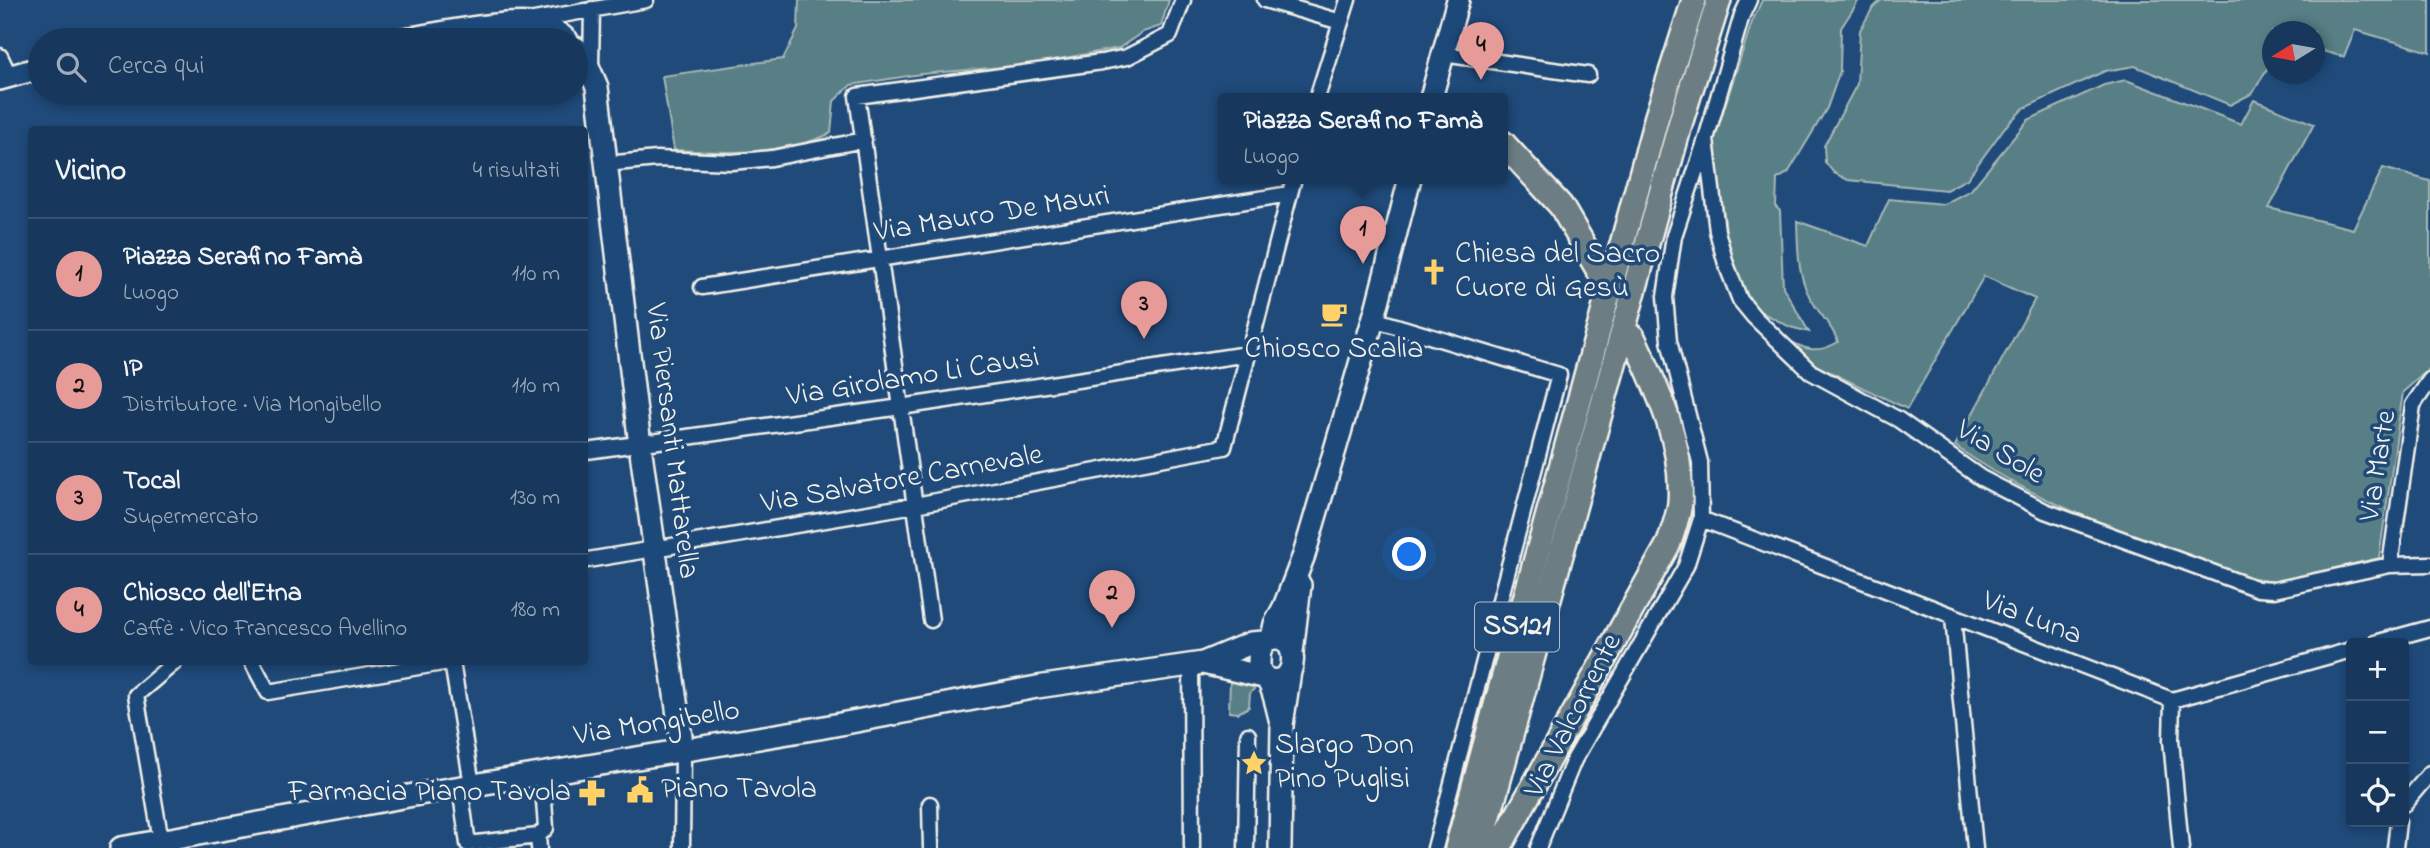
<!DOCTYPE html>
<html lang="it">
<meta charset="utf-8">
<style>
:root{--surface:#17385c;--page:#203f62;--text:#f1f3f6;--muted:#9eacbb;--line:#365272;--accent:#e69b98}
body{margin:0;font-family:"Indie Flower",sans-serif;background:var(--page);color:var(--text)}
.controls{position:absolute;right:21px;bottom:21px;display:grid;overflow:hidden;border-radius:7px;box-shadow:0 4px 10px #0003}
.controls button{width:63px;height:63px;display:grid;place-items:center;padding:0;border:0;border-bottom:2px solid var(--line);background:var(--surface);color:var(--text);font:35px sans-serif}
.compass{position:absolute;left:2262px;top:21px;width:63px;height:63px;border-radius:50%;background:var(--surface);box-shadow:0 4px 10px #0003;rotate:259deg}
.you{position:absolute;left:1410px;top:555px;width:24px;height:24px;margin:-18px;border:5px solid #fff;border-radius:50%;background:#1a73e8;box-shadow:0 0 0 10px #1a73e833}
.badge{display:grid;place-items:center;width:46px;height:46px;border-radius:50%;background:var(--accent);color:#111;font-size:23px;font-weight:700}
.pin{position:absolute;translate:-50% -58px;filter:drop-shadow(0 2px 4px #0008)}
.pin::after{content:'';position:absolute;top:37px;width:24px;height:21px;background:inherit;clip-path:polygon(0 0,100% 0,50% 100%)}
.popup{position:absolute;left:1218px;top:93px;width:290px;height:91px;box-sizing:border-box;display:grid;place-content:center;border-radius:7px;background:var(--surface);filter:drop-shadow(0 2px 5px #0005);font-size:23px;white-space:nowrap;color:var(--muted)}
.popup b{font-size:26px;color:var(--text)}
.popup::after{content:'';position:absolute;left:50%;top:100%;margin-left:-14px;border:14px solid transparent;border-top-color:var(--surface)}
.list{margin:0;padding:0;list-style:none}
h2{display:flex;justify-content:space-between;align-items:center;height:91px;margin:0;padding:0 28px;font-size:30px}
h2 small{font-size:23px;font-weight:400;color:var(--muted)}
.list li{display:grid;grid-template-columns:46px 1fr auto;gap:21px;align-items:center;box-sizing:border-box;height:112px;padding:0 28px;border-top:2px solid var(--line)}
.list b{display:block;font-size:26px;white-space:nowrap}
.list p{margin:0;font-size:23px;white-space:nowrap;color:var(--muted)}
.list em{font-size:23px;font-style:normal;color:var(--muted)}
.icon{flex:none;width:38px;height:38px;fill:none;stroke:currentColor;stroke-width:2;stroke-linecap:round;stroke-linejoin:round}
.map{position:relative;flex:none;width:2430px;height:848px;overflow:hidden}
.search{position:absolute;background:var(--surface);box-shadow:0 4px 10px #0003;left:28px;top:28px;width:560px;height:77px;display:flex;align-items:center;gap:18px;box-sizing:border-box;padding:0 24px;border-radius:38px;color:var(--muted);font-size:26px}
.panel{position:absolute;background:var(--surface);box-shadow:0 4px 10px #0003;left:28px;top:126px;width:560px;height:539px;border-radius:7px}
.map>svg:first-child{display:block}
.green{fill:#597f85;stroke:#a6b8b6;stroke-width:2}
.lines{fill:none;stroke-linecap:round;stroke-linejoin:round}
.street-casing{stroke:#f4f1e8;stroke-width:19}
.secondary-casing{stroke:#f4f1e8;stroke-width:26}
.primary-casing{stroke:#f4f1e8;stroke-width:28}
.street{stroke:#1f4a7a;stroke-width:14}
.secondary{stroke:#1f4a7a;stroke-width:21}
.primary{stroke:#6c7e84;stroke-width:23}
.labels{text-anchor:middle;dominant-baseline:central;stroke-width:7;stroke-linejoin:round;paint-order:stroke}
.shield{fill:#1f4a7a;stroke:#b4bfc7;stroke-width:2}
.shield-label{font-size:28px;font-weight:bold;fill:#f4f1e8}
.street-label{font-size:30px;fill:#f4f1e8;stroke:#1f4a7a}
.poi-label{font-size:30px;fill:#f4f1e8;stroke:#1f4a7a;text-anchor:start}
</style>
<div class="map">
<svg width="2430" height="848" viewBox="0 0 2430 848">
<rect width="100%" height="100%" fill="#1f4a7a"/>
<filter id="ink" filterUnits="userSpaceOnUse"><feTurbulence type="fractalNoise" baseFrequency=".0143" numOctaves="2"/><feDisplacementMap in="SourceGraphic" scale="14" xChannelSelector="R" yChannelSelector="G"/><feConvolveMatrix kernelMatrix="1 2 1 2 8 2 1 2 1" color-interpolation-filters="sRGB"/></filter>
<g filter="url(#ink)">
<path class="green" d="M799,0H1169L1161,26L1143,32L1119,48L1027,65L921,74L851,85L834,101L831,133C785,156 724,153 674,150L662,76L783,59L798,29Z
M1762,0H1859L1841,28L1840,71L1827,108L1788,173L1777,179L1776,207L1780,211L1783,287L1809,332L1790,327L1759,311L1751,303L1739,279L1729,252L1713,143L1752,22Z
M1881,0H2430V52L2355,30L2344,57L2315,49L2314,32H2272V60L2253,93L2230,105L2135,66L2105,71L2024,108L2005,127L1967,179L1946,190L1848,180L1834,173L1825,162L1824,146L1857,84L1860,30L1872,9Z
M2126,80L2241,124L2254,100L2314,124L2269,208L2353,229L2383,168L2430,181V368L2403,392L2379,558L2274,582L2253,579C2151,541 2044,510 1955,446L2035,299L1984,276L1907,409L1807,361L1774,332C1798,345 1812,358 1838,342C1833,327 1822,317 1814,304C1797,280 1798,249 1797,221L1868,246L1889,199L1944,204L1971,190L2028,120L2104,85Z
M1230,679L1250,683L1255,688L1250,693L1249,707L1238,713L1229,712Z"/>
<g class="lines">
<g class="street-casing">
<path id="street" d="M1265,0L1341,22
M534,20L646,0
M1443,54L1588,75
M0,56L9,75
M591,67L592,9
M1317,98L1348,0
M1706,139L1717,231L1726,264L1740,300L1754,317L1811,372L1899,420L1981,478L2045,511L2258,589L2274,590L2390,565L2430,564
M606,164L657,159L732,162L772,158L864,140
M702,287L1290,194
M1373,319L1559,375L1435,848
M587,451L901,407L1247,354
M1701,519L2172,700L2351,650
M588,560L915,505L1224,447L1294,178
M2390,565L2413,405L2430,380
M1953,618L1975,848
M931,620L857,96L1102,62L1127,57L1170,35L1183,0
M2375,643L2430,628
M252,662L268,692L449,662
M452,662L472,785
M1191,664L1192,848
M2172,700L2171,740L2181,848
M460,787L468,844L538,836
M930,804L931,848
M2404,804L2430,773
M161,841L136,695L175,662
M539,848L538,836L546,828L542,773
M682,848L683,751
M1246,848L1248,735
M1538,848L1574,760L1686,566L1701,519L1700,462L1669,341L1665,297L1674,236L1706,139L1742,15L1749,0
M2395,848L2398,822"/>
</g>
<g class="secondary-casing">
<path id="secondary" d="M398,40C433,35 513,17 544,26C553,29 560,34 567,40
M576,48L584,57L597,87L640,445L683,751
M0,79L40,68
M1431,98L1458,0
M1272,638L1275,624L1284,607L1304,555L1376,310L1410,178
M1292,652L1300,585
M1203,663L1264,677
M1267,679C1301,691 1300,629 1270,639C1264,641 1262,645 1260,651C1259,655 1259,662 1259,667C1260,674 1265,676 1268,681C1275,692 1277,709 1281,722
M121,848L425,793L819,728L1037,687L1203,663L1251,643L1264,642
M1280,848L1282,725L1290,671"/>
</g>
<g class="primary-casing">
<path id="primary" d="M1503,143L1561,206L1600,273
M1457,848L1657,116L1694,0
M1480,848L1681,121L1719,0
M1499,848L1669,543C1673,530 1679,515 1680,502C1684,443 1657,389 1633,337"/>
</g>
<use href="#street" class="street"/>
<use href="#secondary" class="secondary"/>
<use href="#primary" class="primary"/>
</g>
</g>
<defs>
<g id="church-bare" transform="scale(2.1)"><path d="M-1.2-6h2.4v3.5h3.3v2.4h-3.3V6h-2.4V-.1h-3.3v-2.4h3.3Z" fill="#ffd166" stroke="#1f4a7a" stroke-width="2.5" paint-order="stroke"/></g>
<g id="cafe-bare" transform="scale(2.1)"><path d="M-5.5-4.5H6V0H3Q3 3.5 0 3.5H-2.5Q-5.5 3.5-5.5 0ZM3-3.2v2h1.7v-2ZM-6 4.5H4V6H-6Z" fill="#ffd166" stroke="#1f4a7a" stroke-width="2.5" paint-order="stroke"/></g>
<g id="sight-bare" transform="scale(2.1)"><path d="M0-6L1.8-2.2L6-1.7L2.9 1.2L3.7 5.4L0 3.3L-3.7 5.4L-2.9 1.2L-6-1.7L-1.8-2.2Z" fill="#ffd166" stroke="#1f4a7a" stroke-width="2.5" paint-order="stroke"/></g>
<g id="civic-bare" transform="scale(2.1)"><path d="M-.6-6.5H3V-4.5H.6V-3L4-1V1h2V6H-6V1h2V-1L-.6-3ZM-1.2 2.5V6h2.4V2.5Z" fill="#ffd166" stroke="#1f4a7a" stroke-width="2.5" paint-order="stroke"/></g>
<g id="pharmacy-bare" transform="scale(2.1)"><path d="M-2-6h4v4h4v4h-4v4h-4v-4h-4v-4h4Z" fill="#ffd166" stroke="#1f4a7a" stroke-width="2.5" paint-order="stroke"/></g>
</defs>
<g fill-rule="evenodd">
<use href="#church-bare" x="1434" y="272"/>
<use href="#cafe-bare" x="1334" y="314"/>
<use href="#sight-bare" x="1254" y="763"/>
<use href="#civic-bare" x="640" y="790"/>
<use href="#pharmacy-bare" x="592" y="793"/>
</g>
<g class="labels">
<rect class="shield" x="1475" y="602.5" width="84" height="49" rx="5"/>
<g class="shield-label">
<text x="1517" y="627">SS121</text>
</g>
<g class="street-label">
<text transform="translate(992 215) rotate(-9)">Via Mauro De Mauri</text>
<text transform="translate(913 378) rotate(-9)">Via Girolamo Li Causi</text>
<text transform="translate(671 441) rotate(83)">Via Piersanti Mattarella</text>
<text transform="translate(2000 453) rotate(31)">Via Sole</text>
<text transform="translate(2379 466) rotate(-81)">Via Marte</text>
<text transform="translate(902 480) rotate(-10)">Via Salvatore Carnevale</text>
<text transform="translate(2032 619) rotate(21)">Via Luna</text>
<text transform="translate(1574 716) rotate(-63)">Via Valcorrente</text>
<text transform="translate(657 724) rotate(-9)">Via Mongibello</text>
</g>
<g class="poi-label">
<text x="1455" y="255">Chiesa del Sacro<tspan x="1455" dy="34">Cuore di Gesù</tspan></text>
<text x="1334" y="350" text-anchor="middle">Chiosco Scalia</text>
<text x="1275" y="746">Slargo Don<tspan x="1275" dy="34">Pino Puglisi</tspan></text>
<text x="661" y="790">Piano Tavola</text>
<text x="571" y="793" text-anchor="end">Farmacia Piano Tavola</text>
</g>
</g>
</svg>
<div class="controls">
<button>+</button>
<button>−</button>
<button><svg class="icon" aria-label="locate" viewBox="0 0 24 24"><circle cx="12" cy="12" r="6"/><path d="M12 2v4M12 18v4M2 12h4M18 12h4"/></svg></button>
</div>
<svg class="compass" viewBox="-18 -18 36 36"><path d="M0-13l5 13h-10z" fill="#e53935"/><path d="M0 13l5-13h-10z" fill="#9eacbb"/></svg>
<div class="you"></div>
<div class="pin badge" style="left:1363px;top:264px">1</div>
<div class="popup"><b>Piazza Serafino Famà</b>Luogo</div>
<div class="pin badge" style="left:1112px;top:628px">2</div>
<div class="pin badge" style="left:1144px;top:339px">3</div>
<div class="pin badge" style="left:1481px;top:80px">4</div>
<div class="search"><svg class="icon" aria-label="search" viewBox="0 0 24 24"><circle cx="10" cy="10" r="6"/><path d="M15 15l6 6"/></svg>Cerca qui</div>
<section class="panel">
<h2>Vicino<small>4 risultati</small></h2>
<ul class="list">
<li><span class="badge">1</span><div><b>Piazza Serafino Famà</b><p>Luogo</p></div><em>110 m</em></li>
<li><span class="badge">2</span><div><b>IP</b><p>Distributore · Via Mongibello</p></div><em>110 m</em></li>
<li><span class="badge">3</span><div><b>Tocal</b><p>Supermercato</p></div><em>130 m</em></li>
<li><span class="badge">4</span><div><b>Chiosco dell'Etna</b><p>Caffè · Vico Francesco Avellino</p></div><em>180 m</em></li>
</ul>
</section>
</div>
